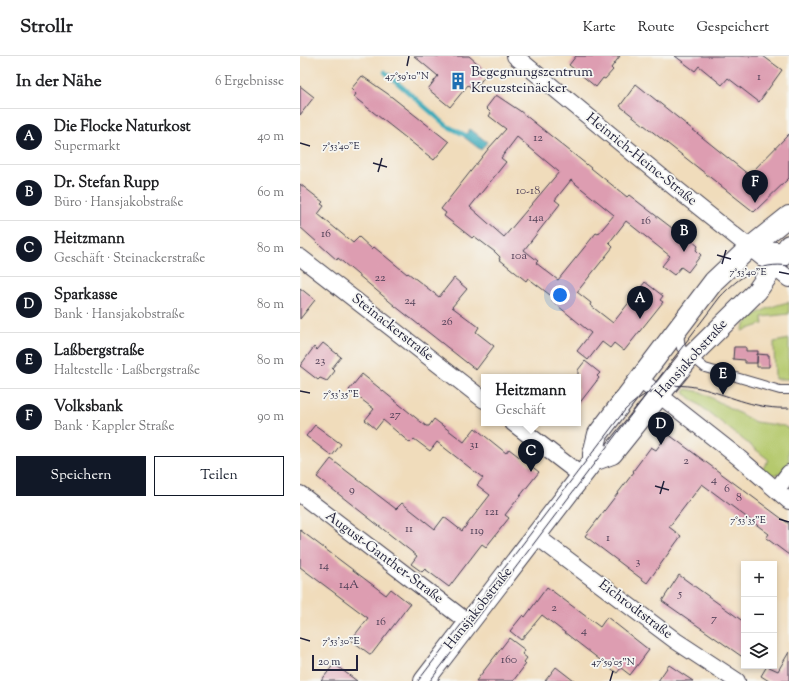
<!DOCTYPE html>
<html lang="de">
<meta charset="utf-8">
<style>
:root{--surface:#fff;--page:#f6f6f6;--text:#202124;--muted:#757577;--line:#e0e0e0;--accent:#111827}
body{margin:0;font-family:"Sorts Mill Goudy",serif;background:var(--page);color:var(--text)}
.controls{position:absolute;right:12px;bottom:12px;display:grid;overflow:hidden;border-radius:0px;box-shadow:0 2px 6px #0003}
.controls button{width:36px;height:36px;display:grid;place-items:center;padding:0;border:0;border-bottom:1px solid var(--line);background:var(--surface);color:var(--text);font:20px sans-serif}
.scale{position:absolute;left:12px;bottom:10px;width:46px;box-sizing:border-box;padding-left:4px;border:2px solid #22223b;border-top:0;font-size:11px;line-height:14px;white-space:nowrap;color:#22223b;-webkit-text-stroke:3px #f6f6f2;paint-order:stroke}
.you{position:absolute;left:260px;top:239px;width:14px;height:14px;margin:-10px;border:3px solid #fff;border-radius:50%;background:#1a73e8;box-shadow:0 0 0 6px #1a73e833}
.badge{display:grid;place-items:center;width:26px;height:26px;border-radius:50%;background:var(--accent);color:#fff;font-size:13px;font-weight:700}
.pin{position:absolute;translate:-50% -33px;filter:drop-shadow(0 1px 2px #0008)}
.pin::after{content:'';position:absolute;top:21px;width:14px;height:12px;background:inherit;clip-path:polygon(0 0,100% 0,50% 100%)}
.popup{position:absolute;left:181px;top:318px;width:100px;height:52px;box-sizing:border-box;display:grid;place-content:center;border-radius:0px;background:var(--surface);filter:drop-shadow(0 1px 3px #0005);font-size:13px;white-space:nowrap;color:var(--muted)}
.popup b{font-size:15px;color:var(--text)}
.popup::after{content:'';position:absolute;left:50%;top:100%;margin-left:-8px;border:8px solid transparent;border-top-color:var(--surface)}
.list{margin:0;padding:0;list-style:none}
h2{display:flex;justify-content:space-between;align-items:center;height:52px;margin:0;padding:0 16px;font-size:17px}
h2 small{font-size:13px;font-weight:400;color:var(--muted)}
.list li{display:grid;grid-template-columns:26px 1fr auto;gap:12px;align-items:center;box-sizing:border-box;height:56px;padding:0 16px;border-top:1px solid var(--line)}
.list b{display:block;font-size:15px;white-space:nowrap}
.list p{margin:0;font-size:13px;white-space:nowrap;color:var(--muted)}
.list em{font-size:13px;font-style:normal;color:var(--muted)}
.actions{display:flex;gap:8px;padding:12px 16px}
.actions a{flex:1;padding:9px 0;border:1px solid var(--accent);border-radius:0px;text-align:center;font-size:14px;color:var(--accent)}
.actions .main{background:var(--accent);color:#fff}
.icon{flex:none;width:22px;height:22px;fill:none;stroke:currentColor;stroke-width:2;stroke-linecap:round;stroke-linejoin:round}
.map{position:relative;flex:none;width:489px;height:625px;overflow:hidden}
header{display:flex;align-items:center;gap:24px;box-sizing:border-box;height:56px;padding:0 20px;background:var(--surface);border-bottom:1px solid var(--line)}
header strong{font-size:19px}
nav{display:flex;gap:22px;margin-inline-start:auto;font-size:14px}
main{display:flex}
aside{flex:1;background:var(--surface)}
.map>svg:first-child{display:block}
.green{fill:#b5c96d;stroke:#6c7654}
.water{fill:#3cabba;stroke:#2f667a}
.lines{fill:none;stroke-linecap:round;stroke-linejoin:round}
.stream{stroke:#3cabba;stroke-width:4.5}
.building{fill:#dd9db1;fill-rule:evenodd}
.service-casing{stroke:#413e4e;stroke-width:10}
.minor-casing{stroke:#413e4e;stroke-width:18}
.tertiary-casing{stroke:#413e4e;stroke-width:22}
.service{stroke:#fff;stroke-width:8}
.minor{stroke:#fff;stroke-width:16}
.tertiary{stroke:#fff;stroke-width:20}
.tram{stroke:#22223b;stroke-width:1}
.ticks{fill:none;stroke:#22223b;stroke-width:1.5}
.labels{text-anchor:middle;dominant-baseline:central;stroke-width:3.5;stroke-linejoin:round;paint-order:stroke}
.number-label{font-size:12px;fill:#514158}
.poi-label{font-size:14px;fill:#22223b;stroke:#f6f6f2;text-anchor:start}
.street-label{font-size:14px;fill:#22223b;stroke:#f6f6f2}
.ticks-label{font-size:10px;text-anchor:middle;fill:#22223b;stroke:#f6f6f2;stroke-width:3.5;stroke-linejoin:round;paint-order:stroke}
</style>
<header>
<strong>Strollr</strong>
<nav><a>Karte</a><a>Route</a><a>Gespeichert</a></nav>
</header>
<main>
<aside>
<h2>In der Nähe<small>6 Ergebnisse</small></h2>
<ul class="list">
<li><span class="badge">A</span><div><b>Die Flocke Naturkost</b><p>Supermarkt</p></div><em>40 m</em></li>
<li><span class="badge">B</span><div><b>Dr. Stefan Rupp</b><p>Büro · Hansjakobstraße</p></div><em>60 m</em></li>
<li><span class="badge">C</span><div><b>Heitzmann</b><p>Geschäft · Steinackerstraße</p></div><em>80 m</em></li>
<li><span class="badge">D</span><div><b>Sparkasse</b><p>Bank · Hansjakobstraße</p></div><em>80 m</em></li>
<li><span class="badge">E</span><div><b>Laßbergstraße</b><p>Haltestelle · Laßbergstraße</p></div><em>80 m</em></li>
<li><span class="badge">F</span><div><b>Volksbank</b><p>Bank · Kappler Straße</p></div><em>90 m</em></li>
</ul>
<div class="actions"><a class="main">Speichern</a><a>Teilen</a></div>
</aside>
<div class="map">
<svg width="489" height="625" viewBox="0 0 489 625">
<rect width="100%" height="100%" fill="#f6f6f2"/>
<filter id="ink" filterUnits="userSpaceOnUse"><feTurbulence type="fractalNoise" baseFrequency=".025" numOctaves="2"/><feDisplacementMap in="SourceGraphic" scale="8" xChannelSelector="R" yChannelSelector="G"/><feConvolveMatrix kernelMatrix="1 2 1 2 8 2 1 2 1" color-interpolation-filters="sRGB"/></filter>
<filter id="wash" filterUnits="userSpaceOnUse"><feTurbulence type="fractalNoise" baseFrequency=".012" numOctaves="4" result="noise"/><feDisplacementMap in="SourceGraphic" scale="16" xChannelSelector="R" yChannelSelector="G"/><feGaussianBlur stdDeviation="0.9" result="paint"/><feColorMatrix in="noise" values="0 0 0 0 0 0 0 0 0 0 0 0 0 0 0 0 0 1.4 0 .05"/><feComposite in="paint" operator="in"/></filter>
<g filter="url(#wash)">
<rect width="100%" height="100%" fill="#f0dcbb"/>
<path class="green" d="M489,246V258L462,261L463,268L442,275C446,258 475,249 489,246Z
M489,283V323H475L474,286Z
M386,333L401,336L455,366L484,370L489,373V408L479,418L470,419L461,414L469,404L384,337Z"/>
<path class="water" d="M170,73L187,86L181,94L164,81Z"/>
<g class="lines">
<path class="stream" d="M85,16L147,70L165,79"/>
</g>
<g id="blocks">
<path class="building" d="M114,0H169L183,12L180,15L185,20L174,34L168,29L150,51L128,33L138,20Z
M276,0H320L311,12L313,14L305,23L303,22L296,31L269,9Z
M375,0H463L482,14L459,46L428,22L422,29L399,10L395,15Z
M62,20L88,38L149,86L134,104L54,41L56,38L51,33Z
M336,28L449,119L489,78V122L454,156L320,50Z
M0,30L14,41L0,59Z
M196,39L220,55L327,141L329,139L385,182L386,180L398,190L396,194L401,199L388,216L381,211L374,219L362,210L370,200L326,165L309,187L313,191L277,236L291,247L290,249L313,267L345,226L363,240L360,244L363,246L324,295L314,287L310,292L302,286L288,304L277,295L291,277L252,245L254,242L228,222L226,225L199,203L200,201L195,196L174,180L172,182L144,160L146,157L141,153L189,92L206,73L189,60L191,57L186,52ZM217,81L259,116L204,181L170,151L206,106L201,102ZM271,124L314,159L298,178L296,177L258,224L236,207L238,205L224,194L260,148L255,144Z
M0,128L23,146L21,148L24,150L18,158L53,187L59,181L72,193L74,191L107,218L108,217L139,241L154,222L167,233L152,251L179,271L176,276L194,290L176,314L95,250L38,202L37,204L0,171Z
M0,232L15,244L0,263Z
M23,287L41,301L32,312L35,315L27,325L20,322L18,324L0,310L14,291L17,294Z
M434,291H446V295H458L457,307H445V304L433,303Z
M457,298L469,299V311H457Z
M285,305L300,317L297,320L299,322L278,349V314Z
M62,318L126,370H129L134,363L164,386L175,372L206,397L209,393L239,416L205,459L209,462L186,491L182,488L178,493L149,531L125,513L122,516L111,508L117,500L17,421L31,403L96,453L102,447L135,473L144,461L162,475L190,439L177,429L183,422L137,386L130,395L114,383L110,387L83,364L76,373L65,364L74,353L49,334Z
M15,369L41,388L32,400L6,380Z
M368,378L489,468V499L466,482L469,478L402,428L369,471L381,480L347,527L285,480L334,416L333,415L351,391L356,394Z
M0,474L86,539L91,533L110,548L71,599L51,584L68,562L0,511Z
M379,519L444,566V602L362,545Z
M247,531L300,571L307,561L349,594L330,619L321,612L317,617L242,559L221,584L210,575L223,559L225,561Z
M209,582L225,594L222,598L227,602L224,606L226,608L213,625H176Z
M489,596V625H469L461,620L467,610L478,615Z
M34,608L57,625H21Z
M369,609L393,625H358Z
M256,611L274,625H245Z"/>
</g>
</g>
<g filter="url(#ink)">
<use href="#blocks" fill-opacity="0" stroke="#413e4e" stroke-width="1"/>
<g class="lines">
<g class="service-casing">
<path id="service" d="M379,277L381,292L405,312L480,334H489"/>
</g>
<g class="minor-casing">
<path id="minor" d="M215,0L374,131L489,223
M449,192L489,195
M0,201L184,344
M339,323L438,401L489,445
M213,367L282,420
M477,433L489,417
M0,438L169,567
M236,480L376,585L437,625"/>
</g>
<g class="tertiary-casing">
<path id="tertiary" d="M293,405L312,398L390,301L457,235L489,189
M124,625L293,405V398L298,378L414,225L449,192L489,160"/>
</g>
<use href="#service" class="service"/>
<use href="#minor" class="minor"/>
<use href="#tertiary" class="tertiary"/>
<path class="tram" d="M118,625L325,354C383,298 427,356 489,352
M130,625L420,241C439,221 460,205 489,210"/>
</g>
</g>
<path class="ticks" d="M107,10L109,0M0,87L10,90M73,107L87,111M78,116L82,102M417,199L431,203M422,208L426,194M479,216L489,218M0,335L10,337M355,430L369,434M360,438L364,425M479,463L489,466M0,582L10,585M310,625L313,615"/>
<defs>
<g id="building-bare" transform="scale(1.38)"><path d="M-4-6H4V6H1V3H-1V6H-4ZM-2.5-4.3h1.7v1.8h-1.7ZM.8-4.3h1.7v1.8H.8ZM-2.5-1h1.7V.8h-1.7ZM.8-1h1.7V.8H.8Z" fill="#1f6fb2" stroke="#f6f6f2" stroke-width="2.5" paint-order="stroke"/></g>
</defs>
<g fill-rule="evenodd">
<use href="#building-bare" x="158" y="25"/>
</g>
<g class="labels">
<g class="number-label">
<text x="459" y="21">1</text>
<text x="238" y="82">12</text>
<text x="228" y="135">10-18</text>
<text x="236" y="162">14a</text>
<text x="346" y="165">16</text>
<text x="26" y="178">16</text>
<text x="219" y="200">10a</text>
<text x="80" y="222">22</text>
<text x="110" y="245">24</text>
<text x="147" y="266">26</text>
<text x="20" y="305">23</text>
<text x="95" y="359">27</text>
<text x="174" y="389">31</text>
<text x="386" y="405">2</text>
<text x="414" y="424">4</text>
<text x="427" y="433">6</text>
<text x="52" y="434">9</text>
<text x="439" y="442">8</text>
<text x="192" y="456">121</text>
<text x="109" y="473">11</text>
<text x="177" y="475">119</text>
<text x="308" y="482">1</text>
<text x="338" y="506">3</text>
<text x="24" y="510">14</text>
<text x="49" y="529">14A</text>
<text x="380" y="538">5</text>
<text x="254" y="552">2</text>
<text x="414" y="563">7</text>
<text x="81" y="566">16</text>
<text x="284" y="575">4</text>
<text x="209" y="604">160</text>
</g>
<g class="poi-label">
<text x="171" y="17">Begegnungszentrum<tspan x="171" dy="16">Kreuzsteinäcker</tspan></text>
</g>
<g class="street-label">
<text transform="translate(341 104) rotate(39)">Heinrich-Heine-Straße</text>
<text transform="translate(92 272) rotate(38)">Steinackerstraße</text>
<text transform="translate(392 303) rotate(-48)">Hansjakobstraße</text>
<text transform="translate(84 502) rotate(37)">August-Ganther-Straße</text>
<text transform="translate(179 553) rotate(-52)">Hansjakobstraße</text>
<text transform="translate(335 554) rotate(37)">Eichrodtstraße</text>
</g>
</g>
<g class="ticks-label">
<text x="107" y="23">47°59'10"N</text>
<text x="41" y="93">7°53'40"E</text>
<text x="448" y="219">7°53'40"E</text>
<text x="41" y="341">7°53'35"E</text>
<text x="448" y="467">7°53'35"E</text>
<text x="41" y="588">7°53'30"E</text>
<text x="313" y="609">47°59'05"N</text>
</g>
</svg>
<div class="controls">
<button>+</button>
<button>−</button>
<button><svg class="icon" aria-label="layers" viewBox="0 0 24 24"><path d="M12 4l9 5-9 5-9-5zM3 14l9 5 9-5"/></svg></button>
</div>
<div class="scale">20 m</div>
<div class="you"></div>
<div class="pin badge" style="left:340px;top:263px">A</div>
<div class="pin badge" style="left:384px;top:196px">B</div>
<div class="pin badge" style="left:231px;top:416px">C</div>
<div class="popup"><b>Heitzmann</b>Geschäft</div>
<div class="pin badge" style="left:361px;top:389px">D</div>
<div class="pin badge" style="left:423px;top:339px">E</div>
<div class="pin badge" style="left:455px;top:147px">F</div>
</div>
</main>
